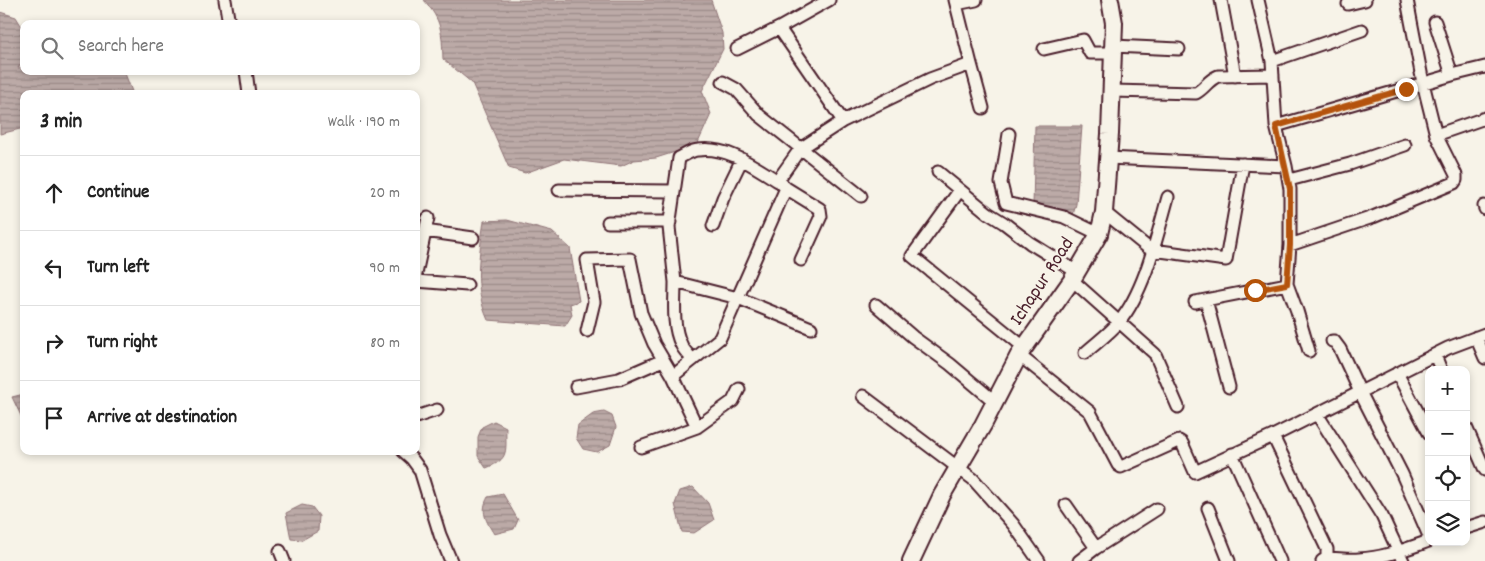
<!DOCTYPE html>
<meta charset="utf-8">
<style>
:root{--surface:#fff;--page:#f6f6f6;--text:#222;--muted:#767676;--line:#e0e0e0}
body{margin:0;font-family:Dekko,sans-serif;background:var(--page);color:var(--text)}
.controls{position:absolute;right:15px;bottom:15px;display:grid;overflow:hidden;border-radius:10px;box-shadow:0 2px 8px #0003}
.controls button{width:45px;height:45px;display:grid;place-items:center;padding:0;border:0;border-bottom:1px solid var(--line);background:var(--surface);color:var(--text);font:25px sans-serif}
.stop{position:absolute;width:15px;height:15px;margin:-11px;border:4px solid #b45309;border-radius:50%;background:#fff}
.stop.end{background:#b45309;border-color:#fff;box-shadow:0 1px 5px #0008}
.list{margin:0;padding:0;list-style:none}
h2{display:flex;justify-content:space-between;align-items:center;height:65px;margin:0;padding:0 20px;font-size:21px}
h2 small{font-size:16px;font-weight:400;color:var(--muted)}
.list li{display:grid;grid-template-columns:32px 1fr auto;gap:15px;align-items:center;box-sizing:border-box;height:75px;padding:0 20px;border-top:1px solid var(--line)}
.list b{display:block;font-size:19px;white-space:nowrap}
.list em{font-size:16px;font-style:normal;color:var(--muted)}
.icon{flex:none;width:28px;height:28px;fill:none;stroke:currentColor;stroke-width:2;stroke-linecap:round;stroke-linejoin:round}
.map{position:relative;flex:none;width:1485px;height:561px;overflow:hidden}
.search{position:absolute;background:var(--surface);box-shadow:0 2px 8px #0003;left:20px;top:20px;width:400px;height:55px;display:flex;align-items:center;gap:12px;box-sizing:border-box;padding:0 18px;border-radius:10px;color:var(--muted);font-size:19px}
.panel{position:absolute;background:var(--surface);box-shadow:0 2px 8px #0003;left:20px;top:90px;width:400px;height:365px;border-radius:10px}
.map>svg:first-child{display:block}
.water{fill:url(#water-rules);stroke:#8e7275}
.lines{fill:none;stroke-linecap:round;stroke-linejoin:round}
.street-casing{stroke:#4a1f2b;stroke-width:15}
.secondary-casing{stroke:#4a1f2b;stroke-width:20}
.street{stroke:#f7f3e8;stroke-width:11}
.secondary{stroke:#f7f3e8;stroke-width:16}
.route{stroke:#b45309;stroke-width:6}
.labels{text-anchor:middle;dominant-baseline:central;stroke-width:5;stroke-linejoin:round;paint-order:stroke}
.street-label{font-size:20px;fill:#4a1f2b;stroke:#f7f3e8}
</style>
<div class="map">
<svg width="1485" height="561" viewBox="0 0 1485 561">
<defs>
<pattern id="water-rules" width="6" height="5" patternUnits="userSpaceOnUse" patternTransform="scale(1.25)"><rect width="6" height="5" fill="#bcaaa7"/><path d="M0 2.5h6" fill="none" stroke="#9b8a88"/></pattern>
</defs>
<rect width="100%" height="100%" fill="#f7f3e8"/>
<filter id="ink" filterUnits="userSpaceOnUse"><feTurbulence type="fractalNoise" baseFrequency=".02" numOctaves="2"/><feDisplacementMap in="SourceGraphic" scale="10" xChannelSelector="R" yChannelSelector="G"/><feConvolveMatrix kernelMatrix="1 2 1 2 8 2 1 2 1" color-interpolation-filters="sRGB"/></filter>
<g filter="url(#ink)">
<path class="water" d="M424,0H711L722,33L723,49L702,91L711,114L697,145L656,158L634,160L621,166L564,159L525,173L509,168L472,83L443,59C442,32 442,21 424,0Z
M0,12L16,17L24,30V59L18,68L24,67V71H124L133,94H24V128L0,134Z
M1035,126H1082L1076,204L1073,215L1033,206Z
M507,220L552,232L570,248L579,301L570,304L572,315L565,326L488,320C473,287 479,256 484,221Z
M24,394V418H22L12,397Z
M604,412L612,416L616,427L610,445L597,452L583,449L576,438L578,425L593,414Z
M494,421L506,427C505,450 511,459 486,468L478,456V437L482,427Z
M693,487L708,503L714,520L694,533L682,532L675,504L680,491Z
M503,494L518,520L514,529L494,534C486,521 480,511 488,497Z
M302,505L312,507L319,516L318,531L302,540L291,539L286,513Z"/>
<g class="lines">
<g class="street-casing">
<path id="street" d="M225,0L229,24
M829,0L779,28L843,121
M1221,0L1235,76
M1258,0L1272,61L1276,126L1286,166L1290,189V245L1287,284L1297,311L1309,351
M1407,0L1423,83L1436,135L1485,118
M956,4L976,0
M1348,4L1365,0
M1113,46L1179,49
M737,49L779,28
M1044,49L1083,40L1090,53H1113
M1272,61L1362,30
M971,64L983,108
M246,71L249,94
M1452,75L1485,67
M723,82L736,89L759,115L861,196
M1112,91L1196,93C1205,88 1208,80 1218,76L1273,75
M1276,126L1452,75L1435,22
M1009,134L1001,183L1006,203L1064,217L1099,234
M1107,158L1286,166
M938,172L988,213L1004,223L1030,243L1077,272
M1289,180L1350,164L1405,145
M778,181C753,166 728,146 698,150C692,150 685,155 679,158L669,227L675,282L738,298L811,328
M559,190L674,191
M960,190L912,256L1025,348
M1484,206L1485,209
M1104,212L1147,247L1153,250L1226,260L1243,164
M608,222H670
M713,226L723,198L742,159
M425,231L473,238
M1290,245L1373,217L1454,183L1456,180V175L1436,135
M801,260L821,216L820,209L786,188L778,180L800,149L843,121L930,79L971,64L955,0
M416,274L428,218
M1072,280L1155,354L1178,407
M416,281L467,285
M675,282C675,301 672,326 681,344C683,350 689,355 693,360
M1206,300L1229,387
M1195,302L1287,284
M876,305L913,337L950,364L995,402
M587,331L594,302L587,260L630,259L641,313L654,344L673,376L697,427L733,401L739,389
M1476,337L1485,358
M1332,341H1334L1340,349L1360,392L1402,474L1429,536
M1085,353C1096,343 1110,333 1119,322C1145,291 1157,236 1168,197
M1019,355L1090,412L1118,465L1121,467L1179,441L1182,443L1195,472L1273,436L1448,348L1485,334
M1435,355L1441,370
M1397,373L1429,433
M673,376L720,338L786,188
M576,387L619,379L663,360
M863,396L973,479L1013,524L1039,561
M1317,414L1382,516L1403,561
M416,417L437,410
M1466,427L1485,470
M1273,436L1327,549V558L1322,561
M641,447L697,427
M403,451L412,459L420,470L440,535L451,561
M1232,454L1280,561
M1066,505L1096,548
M1208,508L1229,561
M1466,528L1485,522
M280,551L284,561
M1327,558C1337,558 1348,560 1359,559C1383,558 1406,549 1429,541
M1079,561L1096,548L1157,509"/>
</g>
<g class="secondary-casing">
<path id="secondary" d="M911,561L942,495L983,425L1019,355L1072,280L1099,234L1104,212L1110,134L1114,23L1110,0"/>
</g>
<use href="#street" class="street"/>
<use href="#secondary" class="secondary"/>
</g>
</g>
<g class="lines" filter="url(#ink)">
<path class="route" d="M1255,290L1287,284L1290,245V189L1276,126L1406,89"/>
</g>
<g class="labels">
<g class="street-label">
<text transform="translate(1043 282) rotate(-57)">Ichapur Road</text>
</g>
</g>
</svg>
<div class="controls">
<button>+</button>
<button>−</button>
<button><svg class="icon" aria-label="locate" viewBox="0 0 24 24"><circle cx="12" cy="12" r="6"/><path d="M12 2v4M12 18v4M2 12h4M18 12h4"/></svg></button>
<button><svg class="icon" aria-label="layers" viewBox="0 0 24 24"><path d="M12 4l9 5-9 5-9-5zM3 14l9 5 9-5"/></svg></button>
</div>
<div class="stop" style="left:1255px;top:290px"></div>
<div class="stop end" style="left:1406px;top:89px"></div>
<div class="search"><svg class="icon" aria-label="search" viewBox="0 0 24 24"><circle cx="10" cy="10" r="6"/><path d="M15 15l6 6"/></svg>Search here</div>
<section class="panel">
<h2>3 min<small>Walk · 190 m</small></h2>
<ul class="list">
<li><svg class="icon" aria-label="ahead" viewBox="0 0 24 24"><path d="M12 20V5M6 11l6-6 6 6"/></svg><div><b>Continue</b></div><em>20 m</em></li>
<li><svg class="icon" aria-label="left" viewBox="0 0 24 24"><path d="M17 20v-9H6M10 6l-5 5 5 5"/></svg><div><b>Turn left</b></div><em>90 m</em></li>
<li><svg class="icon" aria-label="right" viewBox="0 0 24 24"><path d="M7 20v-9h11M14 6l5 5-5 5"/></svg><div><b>Turn right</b></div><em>80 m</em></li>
<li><svg class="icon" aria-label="arrive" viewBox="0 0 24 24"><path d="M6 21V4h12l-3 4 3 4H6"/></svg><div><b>Arrive at destination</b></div></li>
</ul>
</section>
</div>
